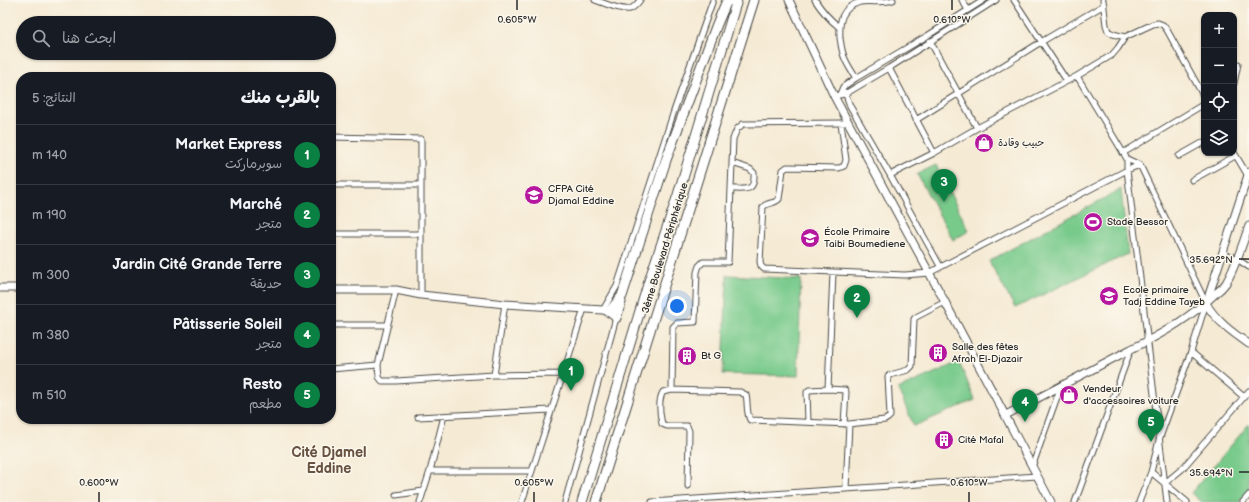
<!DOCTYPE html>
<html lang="ar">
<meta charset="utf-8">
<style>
:root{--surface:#171b24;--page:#20242c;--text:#f1f3f6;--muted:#9ea1a6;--line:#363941;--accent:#0b8043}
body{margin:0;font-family:"Balsamiq Sans","Playpen Sans Arabic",sans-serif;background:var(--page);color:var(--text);direction:rtl}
.controls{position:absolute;right:12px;top:12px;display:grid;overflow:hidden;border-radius:8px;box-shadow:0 1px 3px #0004}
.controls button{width:36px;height:36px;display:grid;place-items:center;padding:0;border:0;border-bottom:1px solid var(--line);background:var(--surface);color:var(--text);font:20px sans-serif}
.you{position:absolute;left:677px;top:306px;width:14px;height:14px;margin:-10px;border:3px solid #fff;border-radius:50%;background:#1a73e8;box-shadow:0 0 0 6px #1a73e833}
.badge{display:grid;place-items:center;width:26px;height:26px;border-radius:50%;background:var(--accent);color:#fff;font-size:13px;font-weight:700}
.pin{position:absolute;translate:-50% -33px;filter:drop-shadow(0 1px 2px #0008)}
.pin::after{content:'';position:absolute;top:21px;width:14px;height:12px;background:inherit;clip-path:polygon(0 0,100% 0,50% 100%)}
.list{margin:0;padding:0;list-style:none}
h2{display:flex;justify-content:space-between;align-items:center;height:52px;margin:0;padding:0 16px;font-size:17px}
h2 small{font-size:13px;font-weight:400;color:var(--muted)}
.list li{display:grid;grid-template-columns:26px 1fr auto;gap:12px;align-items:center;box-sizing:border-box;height:60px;padding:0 16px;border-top:1px solid var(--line)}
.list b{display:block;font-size:15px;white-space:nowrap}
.list p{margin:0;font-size:13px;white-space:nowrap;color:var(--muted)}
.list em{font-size:13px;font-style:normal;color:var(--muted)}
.icon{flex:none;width:22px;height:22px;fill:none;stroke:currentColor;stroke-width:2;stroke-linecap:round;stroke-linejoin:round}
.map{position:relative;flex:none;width:1249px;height:502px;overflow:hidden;direction:ltr}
.search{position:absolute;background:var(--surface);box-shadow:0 1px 3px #0004;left:16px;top:16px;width:320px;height:44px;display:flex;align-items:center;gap:10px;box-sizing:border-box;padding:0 14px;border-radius:22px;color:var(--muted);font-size:15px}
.panel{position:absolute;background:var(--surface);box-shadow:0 1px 3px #0004;left:16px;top:72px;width:320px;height:352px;border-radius:16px;direction:rtl}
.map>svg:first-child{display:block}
.green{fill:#78ca8b;stroke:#527a5b}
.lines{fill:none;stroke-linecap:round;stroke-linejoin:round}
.street-casing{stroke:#494844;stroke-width:7}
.secondary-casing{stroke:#494844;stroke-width:9}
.highway-casing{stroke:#494844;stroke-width:11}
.street{stroke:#fff;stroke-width:5}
.secondary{stroke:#fff;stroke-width:7}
.highway{stroke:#fff;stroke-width:9}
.ticks{fill:none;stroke:#2b2b2b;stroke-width:1.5}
.labels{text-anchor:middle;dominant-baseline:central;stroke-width:3;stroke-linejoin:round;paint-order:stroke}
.poi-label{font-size:10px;fill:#2b2b2b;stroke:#fbf7ec;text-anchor:start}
.street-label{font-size:10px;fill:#2b2b2b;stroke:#fbf7ec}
.district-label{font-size:14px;font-weight:bold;fill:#685241;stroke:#fbf7ec}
.ticks-label{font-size:10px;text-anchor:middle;fill:#2b2b2b;stroke:#fbf7ec;stroke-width:3;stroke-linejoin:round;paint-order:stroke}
</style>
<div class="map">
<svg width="1249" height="502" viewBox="0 0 1249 502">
<rect width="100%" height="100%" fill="#fbf7ec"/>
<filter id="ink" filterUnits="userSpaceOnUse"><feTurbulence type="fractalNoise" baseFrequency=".025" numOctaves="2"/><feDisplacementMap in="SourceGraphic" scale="8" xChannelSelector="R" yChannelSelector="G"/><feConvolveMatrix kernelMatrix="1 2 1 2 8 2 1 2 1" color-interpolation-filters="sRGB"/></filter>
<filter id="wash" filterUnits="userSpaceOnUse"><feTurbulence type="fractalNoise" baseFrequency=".012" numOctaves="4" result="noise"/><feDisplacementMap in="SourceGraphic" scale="16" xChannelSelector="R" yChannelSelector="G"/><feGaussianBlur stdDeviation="0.9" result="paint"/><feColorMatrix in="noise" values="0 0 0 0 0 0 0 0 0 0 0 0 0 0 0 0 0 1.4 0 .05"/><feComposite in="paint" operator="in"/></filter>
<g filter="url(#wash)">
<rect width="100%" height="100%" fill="#f5ead4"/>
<path class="green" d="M936,165L969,231L953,240L917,174Z
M1121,189L1128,254L1015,308L989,261Z
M727,275L801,279L798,376L723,374Z
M959,362L975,400L914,426L898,389Z
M1249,424V490L1239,502H1202L1191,493Z"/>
</g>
<g filter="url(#ink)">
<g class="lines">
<g class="street-casing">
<path id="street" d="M595,0C604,3 621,11 630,9C635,7 637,4 640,0
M815,0C822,11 829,19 839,27
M962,0L968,10
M1014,0L1067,81
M1103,0L1106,25L1108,31L1113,34L1125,37
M930,41L977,128
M889,68L934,153
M1077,76L1127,159V170L1167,502
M856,78C852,72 848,66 845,59C842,53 841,45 840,38C839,21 841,8 860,2C871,0 882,4 893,0
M1234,83L1238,64
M845,92L850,106L890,175
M840,94L843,87L856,78L927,36L984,0
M834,96L845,94L889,68L996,0
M916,120L1041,42L1104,5
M841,123L846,160L844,166L839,168L787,167L783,170L779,199C775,204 767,202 763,207L760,262L761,266L764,269L905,275L929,273L1127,170L1140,165
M331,137L421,139V295
M1123,153L1204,104
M1235,154L1248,176
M1179,156L1204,142
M1127,159L1140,165L1206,303L1191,352L1159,440L1151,472L1139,502
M1192,180L1235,156
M331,185H421
M731,189C747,189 755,192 754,173L750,169L732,163
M331,234H421
M1222,253L1237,259L1249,267
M940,266L890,175L934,153L977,128L1077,76L1112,55L1118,48L1125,37L1153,24L1158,23L1163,25L1167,30L1204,97
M396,290L378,365L379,377L382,381H396L494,375L564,374
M603,310L617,286L674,111L713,0
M331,325H388
M1191,352L1244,397
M331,369L378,365
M494,375L505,304
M828,389L833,273
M672,390L673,327L677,323L695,322L697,272L699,266L703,262H728L733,139L737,129L743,124L845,123
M418,417L551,410
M808,422L807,392L809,390L828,389L845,390L846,392L844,424
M1032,467L1061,386
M430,471H532
M1151,472L1187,502
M1165,483L1182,469L1249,391
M688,486L689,431L687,426H667L662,424C660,415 658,400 663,392L672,390L740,392L746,395C748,403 746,412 750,420L849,424L885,420L888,418L890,416L888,376L890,375L908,370L912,366L914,319L916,317L945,302
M846,489L849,424
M396,495L423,491
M420,502L430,471L444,416
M522,502L584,309
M565,502L616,318
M652,502L1037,476
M1075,502L1131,349
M1243,502L1249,495"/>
</g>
<g class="secondary-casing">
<path id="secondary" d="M789,0L834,96L945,302L1051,502
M0,288H21
M331,290H396L421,295L505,304L603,310L609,312L612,315
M1207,301L1249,172
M1206,303C1215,320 1233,333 1249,344
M1006,415L1131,349C1161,335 1191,317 1215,294C1219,291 1223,287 1226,283C1236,266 1242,245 1249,226"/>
</g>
<g class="highway-casing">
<path id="highway" d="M609,312L622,296L666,160L717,24L726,3L729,0
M616,318L621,302
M582,502L649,281L677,198L737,0
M596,502L754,0"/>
</g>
<use href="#street" class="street"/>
<use href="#secondary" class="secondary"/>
<use href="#highway" class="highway"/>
</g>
</g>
<path class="ticks" d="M517,0V10M952,0V10M1239,259H1249M1239,472H1249M99,492V502M534,492V502M969,492V502"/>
<defs>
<g id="shop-disc" transform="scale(1)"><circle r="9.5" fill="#b5179e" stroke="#fbf7ec"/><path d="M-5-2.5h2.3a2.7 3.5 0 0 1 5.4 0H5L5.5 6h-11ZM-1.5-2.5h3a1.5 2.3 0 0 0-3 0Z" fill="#fff"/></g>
<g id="university-disc" transform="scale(1)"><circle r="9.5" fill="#b5179e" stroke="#fbf7ec"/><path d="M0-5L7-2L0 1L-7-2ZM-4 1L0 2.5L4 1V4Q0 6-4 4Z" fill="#fff"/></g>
<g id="stadium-disc" transform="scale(1)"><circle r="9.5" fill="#b5179e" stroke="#fbf7ec"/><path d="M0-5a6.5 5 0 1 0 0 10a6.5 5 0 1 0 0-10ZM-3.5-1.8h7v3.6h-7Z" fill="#fff"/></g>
<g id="school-disc" transform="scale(1)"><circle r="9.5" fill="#b5179e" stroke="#fbf7ec"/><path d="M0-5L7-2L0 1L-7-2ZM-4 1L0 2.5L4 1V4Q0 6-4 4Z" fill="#fff"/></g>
<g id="building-disc" transform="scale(1)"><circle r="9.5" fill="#b5179e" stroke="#fbf7ec"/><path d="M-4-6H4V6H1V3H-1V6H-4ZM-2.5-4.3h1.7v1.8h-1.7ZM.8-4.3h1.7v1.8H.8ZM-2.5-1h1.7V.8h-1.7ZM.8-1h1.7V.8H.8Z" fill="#fff"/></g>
</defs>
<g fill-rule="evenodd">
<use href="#shop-disc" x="984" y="143"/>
<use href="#university-disc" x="534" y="195"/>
<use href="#stadium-disc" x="1093" y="222"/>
<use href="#school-disc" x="810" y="238"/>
<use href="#school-disc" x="1109" y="296"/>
<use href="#building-disc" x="938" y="353"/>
<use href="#building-disc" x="687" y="356"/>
<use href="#shop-disc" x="1069" y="395"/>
<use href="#building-disc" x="944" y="440"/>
</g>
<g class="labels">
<g class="poi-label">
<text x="998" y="143">حبيب وقادة</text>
<text x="548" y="189">CFPA Cité<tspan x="548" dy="12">Djamal Eddine</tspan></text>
<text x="1107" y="222">Stade Bessor</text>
<text x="824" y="232">École Primaire<tspan x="824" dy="12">Taibi Boumediene</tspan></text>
<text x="1123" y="290">Ecole primaire<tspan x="1123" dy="12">Tadj Eddine Tayeb</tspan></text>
<text x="952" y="347">Salle des fêtes<tspan x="952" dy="12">Afrah El-Djazair</tspan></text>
<text x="701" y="356">Bt G</text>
<text x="1083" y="389">Vendeur<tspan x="1083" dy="12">d'accessoires voiture</tspan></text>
<text x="958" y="440">Cité Mafal</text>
</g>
<g class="street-label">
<text transform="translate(665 248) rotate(-73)">3ème Boulevard Périphérique</text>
</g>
<g class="district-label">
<text x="329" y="452">Cité Djamel<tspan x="329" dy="16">Eddine</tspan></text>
</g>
</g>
<g class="ticks-label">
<text x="517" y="23">0.605°W</text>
<text x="952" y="23">0.610°W</text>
<text x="1211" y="263">35.692°N</text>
<text x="1211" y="476">35.694°N</text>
<text x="99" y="486">0.600°W</text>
<text x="534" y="486">0.605°W</text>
<text x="969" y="486">0.610°W</text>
</g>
</svg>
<div class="controls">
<button>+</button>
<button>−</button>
<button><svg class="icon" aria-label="locate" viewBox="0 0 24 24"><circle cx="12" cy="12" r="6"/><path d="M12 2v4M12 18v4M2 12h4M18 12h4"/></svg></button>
<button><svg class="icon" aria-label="layers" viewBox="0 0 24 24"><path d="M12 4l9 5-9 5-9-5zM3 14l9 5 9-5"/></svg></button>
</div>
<div class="you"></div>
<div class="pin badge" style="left:571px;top:391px">1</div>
<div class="pin badge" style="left:857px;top:318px">2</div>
<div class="pin badge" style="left:944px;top:202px">3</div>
<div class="pin badge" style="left:1025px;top:422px">4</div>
<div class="pin badge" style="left:1151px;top:442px">5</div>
<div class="search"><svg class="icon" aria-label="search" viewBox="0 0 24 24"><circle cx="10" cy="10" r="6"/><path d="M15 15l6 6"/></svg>ابحث هنا</div>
<section class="panel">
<h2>بالقرب منك<small>النتائج: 5</small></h2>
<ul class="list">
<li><span class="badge">1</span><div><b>Market Express</b><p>سوبرماركت</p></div><em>140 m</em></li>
<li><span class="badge">2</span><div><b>Marché</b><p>متجر</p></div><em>190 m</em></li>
<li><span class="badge">3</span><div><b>Jardin Cité Grande Terre</b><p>حديقة</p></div><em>300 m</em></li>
<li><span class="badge">4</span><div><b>Pâtisserie Soleil</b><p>متجر</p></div><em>380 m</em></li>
<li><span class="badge">5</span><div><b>Resto</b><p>مطعم</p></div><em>510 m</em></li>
</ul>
</section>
</div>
